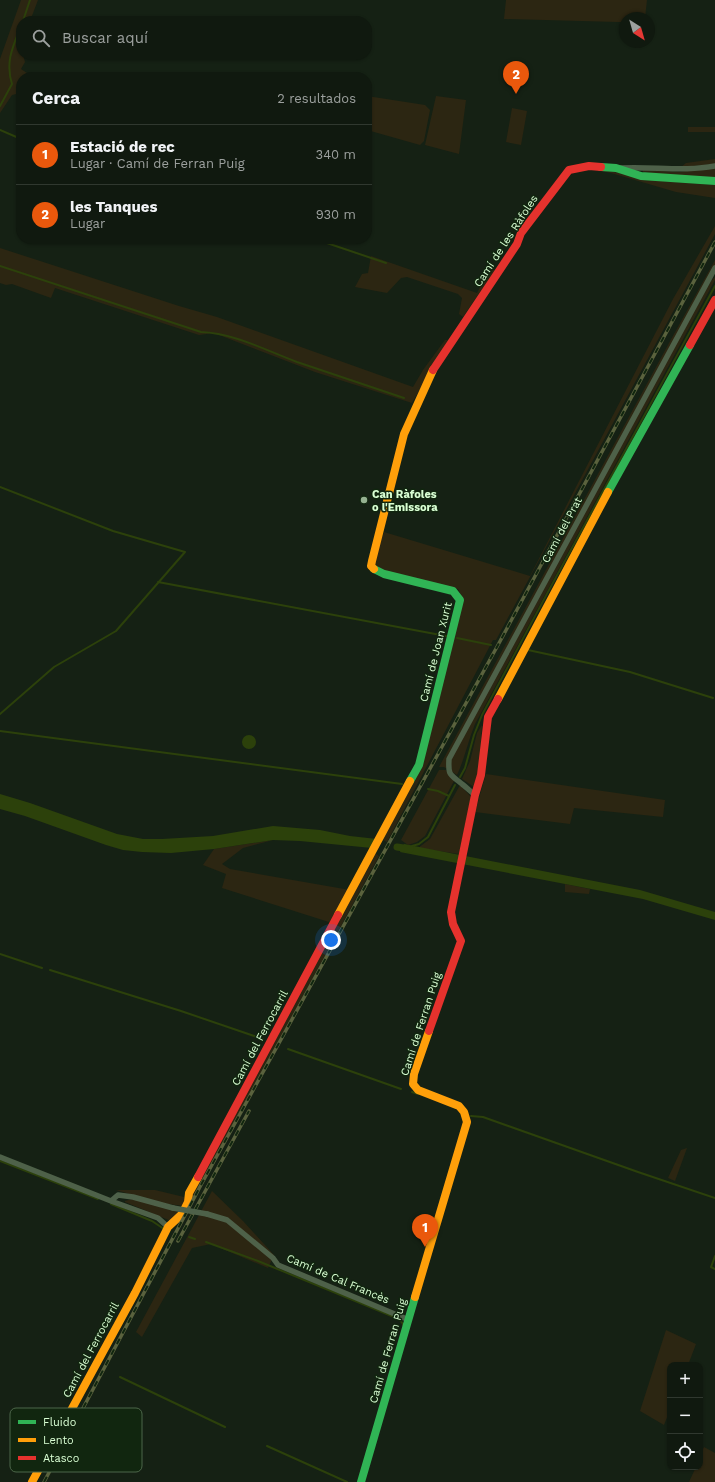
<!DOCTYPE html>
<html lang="es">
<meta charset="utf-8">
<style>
:root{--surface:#10190f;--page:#192218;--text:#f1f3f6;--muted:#9ca09e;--line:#30382f;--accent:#ea580c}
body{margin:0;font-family:"Work Sans",sans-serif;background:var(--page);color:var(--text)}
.controls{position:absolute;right:12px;bottom:12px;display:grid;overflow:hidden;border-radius:8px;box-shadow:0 1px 3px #0004}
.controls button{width:36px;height:36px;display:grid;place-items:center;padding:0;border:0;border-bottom:1px solid var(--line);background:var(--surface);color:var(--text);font:20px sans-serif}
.compass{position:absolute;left:619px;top:12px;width:36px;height:36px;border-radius:50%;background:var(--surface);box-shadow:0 1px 3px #0004;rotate:143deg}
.you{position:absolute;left:331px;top:940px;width:14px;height:14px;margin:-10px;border:3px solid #fff;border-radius:50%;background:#1a73e8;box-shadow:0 0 0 6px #1a73e833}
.badge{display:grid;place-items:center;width:26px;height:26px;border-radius:50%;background:var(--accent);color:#fff;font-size:13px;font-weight:700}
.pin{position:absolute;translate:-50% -33px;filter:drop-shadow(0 1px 2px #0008)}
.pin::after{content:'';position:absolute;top:21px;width:14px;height:12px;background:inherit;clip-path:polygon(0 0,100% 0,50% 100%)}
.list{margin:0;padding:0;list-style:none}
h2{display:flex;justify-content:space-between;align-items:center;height:52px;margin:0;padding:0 16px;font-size:17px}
h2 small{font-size:13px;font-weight:400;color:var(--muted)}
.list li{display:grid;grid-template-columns:26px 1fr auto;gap:12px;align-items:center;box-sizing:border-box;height:60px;padding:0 16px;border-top:1px solid var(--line)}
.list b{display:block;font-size:15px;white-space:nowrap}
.list p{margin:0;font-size:13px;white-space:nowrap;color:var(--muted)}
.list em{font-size:13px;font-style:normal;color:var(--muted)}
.icon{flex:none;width:22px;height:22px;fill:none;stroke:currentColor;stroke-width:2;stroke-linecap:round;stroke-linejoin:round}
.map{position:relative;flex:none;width:715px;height:1482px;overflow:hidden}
.search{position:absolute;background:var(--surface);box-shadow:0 1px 3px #0004;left:16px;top:16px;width:356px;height:44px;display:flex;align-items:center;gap:10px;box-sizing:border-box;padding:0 14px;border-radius:16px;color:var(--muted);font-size:15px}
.panel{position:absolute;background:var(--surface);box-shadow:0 1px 3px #0004;left:16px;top:72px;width:356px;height:172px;border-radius:16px}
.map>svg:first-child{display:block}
.green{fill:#2c2612}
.water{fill:#2c410b}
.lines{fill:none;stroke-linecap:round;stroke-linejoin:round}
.stream{stroke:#2c410b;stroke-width:2}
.canal{stroke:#2c410b;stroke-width:7}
.street{stroke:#4e6149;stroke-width:5.5}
.fast{stroke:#30b455;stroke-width:8}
.slow{stroke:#ff9f0a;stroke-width:8}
.jam{stroke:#e5322d;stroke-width:8}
.rail-casing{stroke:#5a623d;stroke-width:3.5}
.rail{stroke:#11260f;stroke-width:2;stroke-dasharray:6;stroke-linecap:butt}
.street-bridge{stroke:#4e6149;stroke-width:5.5}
.poi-dot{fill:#95b191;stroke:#11260f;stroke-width:1.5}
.labels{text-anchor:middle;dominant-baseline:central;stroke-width:3;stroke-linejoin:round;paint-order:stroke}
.street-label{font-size:11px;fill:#daffd4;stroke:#11260f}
.poi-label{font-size:11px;font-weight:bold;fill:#daffd4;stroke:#11260f;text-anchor:start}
.key{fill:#11260f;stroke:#4d674a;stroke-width:1}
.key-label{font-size:11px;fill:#daffd4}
</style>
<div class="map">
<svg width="715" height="1482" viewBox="0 0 715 1482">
<rect width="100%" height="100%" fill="#152114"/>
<path class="green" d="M21,0H38L30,21H21V55H23L25,62L21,69L30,75L29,77H21V93L12,95L0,113V59Z
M506,0H647L645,18H625V22H618L504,19Z
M367,96L425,105L430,110L424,141L420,145L367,130Z
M436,96L466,100L459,154L425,145Z
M512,108L527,111L521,145L506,142Z
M688,127H715V132H688Z
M715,159V164L681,167L686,163Z
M715,167V178L698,179L643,172V170L680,172Z
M591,169L622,173L663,181L715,185V198L676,192L611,173Z
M715,226V234L496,640H493L387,842L383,840L422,764L463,599L458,589L447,588L377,569L373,560L384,532L530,576L673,299Z
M0,248L179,306L217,317L413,387L423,370L445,340H448L412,403L315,372L214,333L199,335L55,288L51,298L12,284L6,285L0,283Z
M371,256L477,293L489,269L495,270L463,317L459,314L462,298L458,294L407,277L401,278L387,293L355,287L362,274L368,273Z
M715,260V265L540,587L711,281L715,277V280L475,724C468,741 465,758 457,775L444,767H439L669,343Z
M482,725L479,773L474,787L462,779L470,761L477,733Z
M439,770H446L454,781L425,836L417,842L408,845L401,840Z
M486,774L665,800L663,817L574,808L570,824L475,812Z
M460,785L471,797L459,854L418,848L430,839Z
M273,840L243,848L222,864L230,869L350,890L332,923L222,888L226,874L203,865L214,849Z
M375,853L379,856L192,1200V1190Z
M565,884L590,889L589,894L565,892Z
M687,1148L675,1181L668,1178L681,1150Z
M116,1190H155L184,1197V1206L160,1203Z
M212,1191L243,1221L274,1255L268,1268L211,1244L192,1248L142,1337L136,1332Z
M132,1199L181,1211L171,1221L125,1202V1201Z
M666,1330L696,1344L688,1365H670V1410L664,1425L640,1411Z
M704,1447L715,1453V1482H689L696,1467H700V1456Z"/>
<path class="water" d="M242 742a7 7 0 1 1 14 0a7 7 0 1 1-14 0Z
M0,794L30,803L117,834L143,839H162L213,836L273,826L320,830L350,836L377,839L372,848L300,841L273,840L214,849L171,853L142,852L123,850L106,845L25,816L0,809Z
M404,844L640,890L715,912V920L643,899L400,852Z"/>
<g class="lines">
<path class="stream" d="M23,21L30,0
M0,106L12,84C5,62 13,46 21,26
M0,130L21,139
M315,239L386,263
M0,266L201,332C234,333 267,351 297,362C332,374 368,386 404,398
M0,487L113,531L185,552L116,631L54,667L0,714
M158,582L446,636
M457,638L491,645
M528,650L630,672L713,698
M0,731L402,784
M460,777L465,768L474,735L482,715L549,590L715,286
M428,789L438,791L449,796
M412,846L419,844L428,837L455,785
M0,954L42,968
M50,970L181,1011L263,1039
M288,1049L401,1089
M412,1092L418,1094
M471,1116L483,1117L638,1172L715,1198
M0,1161L98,1199
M111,1204L152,1221L164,1229
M189,1237L195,1239
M206,1242L258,1261L399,1319L403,1324V1325
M715,1256L711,1267L715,1269
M120,1377L225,1427
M267,1446L347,1482"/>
<path class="canal" d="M397,847L410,849"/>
<path class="street" d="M620,168C652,166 684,172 715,166
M475,795C470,791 466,787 462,784C450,774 448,776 449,759L715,268
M0,1157L111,1201L118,1195L133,1197L173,1208
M111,1201L158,1218L168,1227
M207,1214L227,1220L273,1258L278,1265L409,1320"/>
<path class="fast" d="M601,167L616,168L641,176L715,181
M608,492L690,345
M374,569L384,574L453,591L460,600L419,765L410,781
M361,1482L415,1297"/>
<path class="slow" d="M374,569L371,566L372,561L404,434L433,370
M498,699L608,492
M338,915L410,781
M415,1297L467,1122L464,1112L459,1106L418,1090L413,1084L414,1074L429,1031
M32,1482L135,1293L168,1227L182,1214L188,1202L189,1193L198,1177"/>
<path class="jam" d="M690,345L715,300
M433,370L517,244L521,233L569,170L589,166L601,167
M429,1031L461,941L453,924L451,912L475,795L481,775L488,717L498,699
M198,1177L338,915"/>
<g class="rail-casing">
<path id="rail" d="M178,1241L249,1111
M44,1482L202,1183L498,645L715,242"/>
</g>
<use href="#rail" class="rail"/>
<path class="street-bridge" d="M173,1208L207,1214"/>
</g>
<circle class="poi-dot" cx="364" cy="500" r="4"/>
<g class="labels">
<g class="street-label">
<text transform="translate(506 241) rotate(-57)">Camí de les Ràfoles</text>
<text transform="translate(562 530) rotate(-62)">Camí del Prat</text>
<text transform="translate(436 652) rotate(-76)">Camí de Joan Xurit</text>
<text transform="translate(421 1024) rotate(-72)">Camí de Ferran Puig</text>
<text transform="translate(260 1038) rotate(-62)">Camí del Ferrocarril</text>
<text transform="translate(338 1279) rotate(23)">Camí de Cal Francès</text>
<text transform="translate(91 1350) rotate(-62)">Camí del Ferrocarril</text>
<text transform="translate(388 1351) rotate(-74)">Camí de Ferran Puig</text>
</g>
<g class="poi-label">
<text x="372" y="494">Can Ràfoles<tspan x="372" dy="13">o l'Emissora</tspan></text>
</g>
</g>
<rect x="10" y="1408" width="132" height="64" rx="6" class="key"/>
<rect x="18" y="1420" width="18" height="4" fill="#30b455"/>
<rect x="18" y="1438" width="18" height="4" fill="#ff9f0a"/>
<rect x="18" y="1456" width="18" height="4" fill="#e5322d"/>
<g class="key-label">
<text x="43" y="1426">Fluido</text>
<text x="43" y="1444">Lento</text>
<text x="43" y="1462">Atasco</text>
</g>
</svg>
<div class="controls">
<button>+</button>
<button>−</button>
<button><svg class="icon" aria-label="locate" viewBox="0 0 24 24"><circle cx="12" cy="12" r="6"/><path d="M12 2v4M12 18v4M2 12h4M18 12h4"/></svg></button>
</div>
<svg class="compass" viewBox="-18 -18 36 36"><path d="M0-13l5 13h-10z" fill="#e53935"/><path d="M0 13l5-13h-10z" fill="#9ca09e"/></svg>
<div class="you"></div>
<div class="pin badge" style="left:425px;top:1247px">1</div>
<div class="pin badge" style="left:516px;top:94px">2</div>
<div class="search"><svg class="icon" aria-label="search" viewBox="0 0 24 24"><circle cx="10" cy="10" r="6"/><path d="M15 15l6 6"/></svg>Buscar aquí</div>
<section class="panel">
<h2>Cerca<small>2 resultados</small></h2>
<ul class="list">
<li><span class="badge">1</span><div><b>Estació de rec</b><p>Lugar · Camí de Ferran Puig</p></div><em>340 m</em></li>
<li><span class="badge">2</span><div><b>les Tanques</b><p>Lugar</p></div><em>930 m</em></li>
</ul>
</section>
</div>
